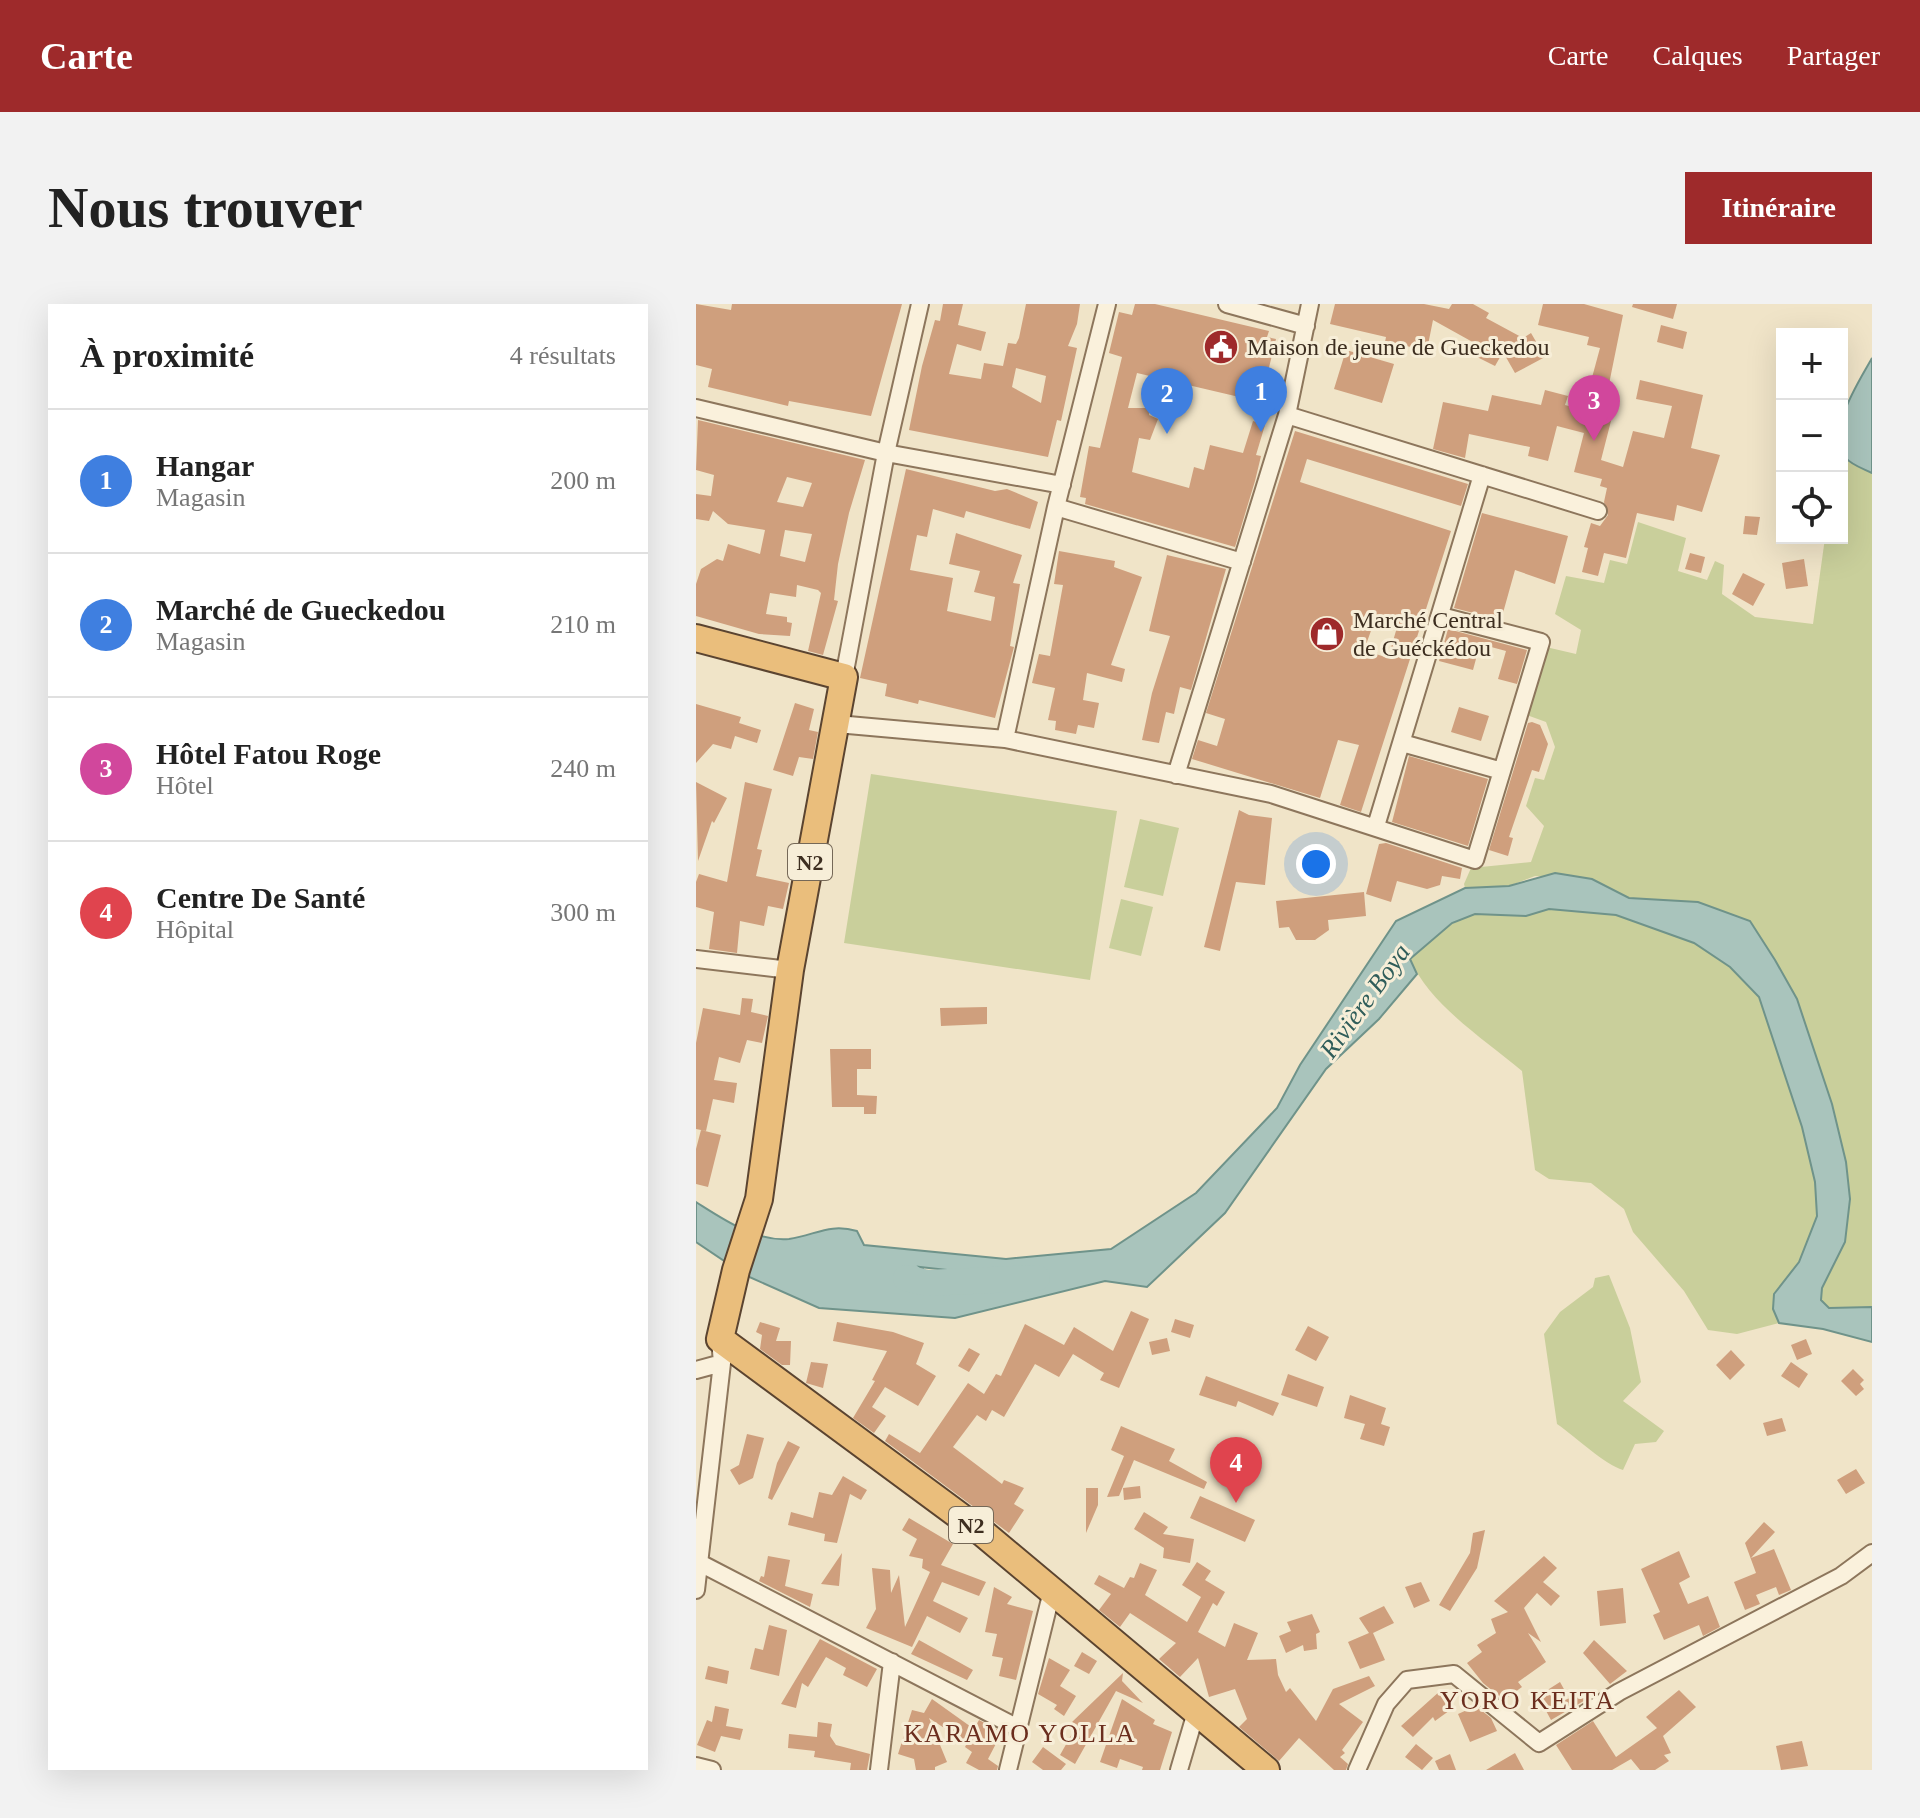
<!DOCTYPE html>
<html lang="fr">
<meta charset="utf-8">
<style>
:root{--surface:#fff;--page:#f2f2f2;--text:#222;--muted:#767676;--line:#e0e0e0;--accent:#9e2a2b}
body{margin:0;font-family:Georgia,serif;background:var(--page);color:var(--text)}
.controls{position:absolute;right:24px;top:24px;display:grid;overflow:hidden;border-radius:0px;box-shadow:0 8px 32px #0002}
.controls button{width:72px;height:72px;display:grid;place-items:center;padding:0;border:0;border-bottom:2px solid var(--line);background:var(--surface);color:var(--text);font:40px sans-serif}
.you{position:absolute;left:620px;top:560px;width:28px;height:28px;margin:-20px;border:6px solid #fff;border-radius:50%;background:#1a73e8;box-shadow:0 0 0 12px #1a73e833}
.badge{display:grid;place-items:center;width:52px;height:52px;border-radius:50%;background:var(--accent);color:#fff;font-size:26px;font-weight:700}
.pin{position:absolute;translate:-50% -66px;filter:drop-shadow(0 2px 4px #0008)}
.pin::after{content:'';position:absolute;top:42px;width:28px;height:24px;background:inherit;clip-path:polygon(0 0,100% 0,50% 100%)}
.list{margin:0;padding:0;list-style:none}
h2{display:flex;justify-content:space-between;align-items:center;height:104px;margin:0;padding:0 32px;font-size:34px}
h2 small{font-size:26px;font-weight:400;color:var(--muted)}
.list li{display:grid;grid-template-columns:52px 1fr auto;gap:24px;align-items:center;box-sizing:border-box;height:144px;padding:0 32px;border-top:2px solid var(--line)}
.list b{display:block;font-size:30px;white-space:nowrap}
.list p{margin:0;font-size:26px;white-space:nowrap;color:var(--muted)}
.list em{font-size:26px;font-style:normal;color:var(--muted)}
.icon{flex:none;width:44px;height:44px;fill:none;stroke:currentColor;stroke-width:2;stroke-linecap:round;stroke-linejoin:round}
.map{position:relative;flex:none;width:1176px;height:1466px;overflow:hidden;border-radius:0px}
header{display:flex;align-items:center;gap:48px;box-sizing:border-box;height:112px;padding:0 40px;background:var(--accent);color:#fff}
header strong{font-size:38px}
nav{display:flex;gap:44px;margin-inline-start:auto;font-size:28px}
.intro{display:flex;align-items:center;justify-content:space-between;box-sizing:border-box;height:192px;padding:0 48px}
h1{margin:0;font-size:56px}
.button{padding:20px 36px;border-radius:0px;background:var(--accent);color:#fff;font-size:28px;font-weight:700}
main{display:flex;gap:48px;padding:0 48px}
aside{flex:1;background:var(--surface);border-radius:0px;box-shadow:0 8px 32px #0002}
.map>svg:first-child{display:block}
.green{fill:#c9cf9b}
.water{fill:#a9c4bc;stroke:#6f938a;stroke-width:2;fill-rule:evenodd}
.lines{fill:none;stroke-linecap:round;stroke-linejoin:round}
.river{stroke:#a9c4bc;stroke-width:26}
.building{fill:#cf9f7d;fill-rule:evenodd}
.minor-casing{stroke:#8d765c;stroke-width:20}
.trunk-casing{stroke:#5b4430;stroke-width:30}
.minor{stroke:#faf1dc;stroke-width:16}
.trunk{stroke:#eabe7c;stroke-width:26}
.labels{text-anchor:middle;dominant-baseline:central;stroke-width:6;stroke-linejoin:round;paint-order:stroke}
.shield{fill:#f7eed8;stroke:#756857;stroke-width:2}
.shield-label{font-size:22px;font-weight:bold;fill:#3d2e20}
.poi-label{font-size:24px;fill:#3d2e20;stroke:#f7eed8;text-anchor:start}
.water-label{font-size:26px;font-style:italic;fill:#2f5d5a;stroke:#f7eed8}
.neighbourhood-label{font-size:26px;letter-spacing:2px;fill:#6b2e1e;stroke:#f7eed8}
</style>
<header>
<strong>Carte</strong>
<nav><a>Carte</a><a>Calques</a><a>Partager</a></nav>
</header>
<div class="intro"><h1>Nous trouver</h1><a class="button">Itinéraire</a></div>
<main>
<aside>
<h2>À proximité<small>4 résultats</small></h2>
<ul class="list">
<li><span class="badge" style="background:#3f7fe0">1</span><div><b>Hangar</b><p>Magasin</p></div><em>200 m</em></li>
<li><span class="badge" style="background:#3f7fe0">2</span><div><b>Marché de Gueckedou</b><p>Magasin</p></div><em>210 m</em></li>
<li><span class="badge" style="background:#d1479c">3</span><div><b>Hôtel Fatou Roge</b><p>Hôtel</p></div><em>240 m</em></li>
<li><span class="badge" style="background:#e0444e">4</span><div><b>Centre De Santé</b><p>Hôpital</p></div><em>300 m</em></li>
</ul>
</aside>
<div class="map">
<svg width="1176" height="1466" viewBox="0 0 1176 1466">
<rect width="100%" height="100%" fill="#f0e4c8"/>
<path class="green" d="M1151,156L1176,169V1003L1133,1004L1125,996L1126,985L1149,938L1154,895L1136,800L1002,598L933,594L896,575L839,572L813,582L769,584L768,580L775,564L835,558L848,522L830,502L839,474L848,476L859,443L850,418L828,410L850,343L880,350L885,326L859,310L870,272L908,279L914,256L931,260L942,218L990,234L982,267L1011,276L1019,257L1028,261L1026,290L1059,313L1117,320L1129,234H1146V173Z
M175,470L421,507L394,676L148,639Z
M444,515L483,524L467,592L428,583Z
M425,595L457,603L445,652L413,644Z
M853,605L920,611L998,639L1034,663L1063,693L1106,823L1119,878L1121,912L1103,958L1078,990L1077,1005L1083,1019L1041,1030L1012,1026L988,987L937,928L928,905L895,879L853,875L839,866L826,767C788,735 734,701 714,655C733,639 751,617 777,611C801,605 824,613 853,605Z
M913,971L934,1024L945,1078L927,1097L968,1127L960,1138L939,1140L927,1166C909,1161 880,1133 861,1120L848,1030L864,1008L897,983L899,974Z"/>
<path class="water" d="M1176,54V169C1168,165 1155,161 1149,153C1130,126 1163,78 1176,54Z
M859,569L896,575L933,594L1002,598L1054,617L1079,656L1101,695L1136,800L1150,858L1154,895L1149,938L1126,984L1125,996L1133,1004L1176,1003V1038L1127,1025L1083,1019L1077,1005L1078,990L1103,958L1121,912L1119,878L1106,823L1063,693L1034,663L998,639L920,611L853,605L830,612L779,610L756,619L714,655L721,670L683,715L630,765L529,909L451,983L409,977L259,1014L123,1004L49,971L0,938V898C27,915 60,938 93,935C120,931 133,919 161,927L168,941L310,955L415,945L500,889L581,804L604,761L700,617L769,584L813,582ZM224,963L305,972L309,975L259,989Z"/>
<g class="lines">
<path class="river" d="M210,974L231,979L341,974"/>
</g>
<path class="building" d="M0,0L35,6L36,0H206L175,112L93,97L92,102L12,83L16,65L0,61Z
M247,0H267L262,21L290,28L285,47L261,40L253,70L285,75L288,59L307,62L312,39L320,40L323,34L330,0H384L381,20L372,42L381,44L365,117L361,116L352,153L213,126L226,62L239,16L244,17ZM320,64L350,72L345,99L316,83Z
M439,0H459L573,27L571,33L580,35L566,92L557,90L556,96L441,69L432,104H453V111L462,115L454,136L443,134L436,168L493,184L498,163L508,166L514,141L547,149L557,117L569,121L560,151L565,152L559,177L539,243L389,200L390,194L384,193L393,142L404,144L426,53L413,49L423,8L436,11Z
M639,0H728L753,5L756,0H777L793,9L790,14L827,34L835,29L849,53L819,69L807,48L799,62L777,51L782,41L737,16L731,46L689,38L690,33L634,20Z
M847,0H888L927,11L912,85L894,81L904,44L891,41L893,33L842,21Z
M937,0H981L977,15L936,3Z
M965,21L991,28L987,45L961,38Z
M650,46L698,60L686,99L638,85Z
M944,76L1007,91L995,144L1024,151L1006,208L981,201L978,217L941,209L930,254L908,249L902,272L886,268L892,244L888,243L895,219L904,222L912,211L908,198L911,184L904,182L906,175L878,168L888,129L861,122L852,157L832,152L834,143L773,130L769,154L737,145L747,98L792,107L796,91L845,101L849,86L872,92L869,101L916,113L905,156L927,163L937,127L968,134L976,102L940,95Z
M2,116L169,156L153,209L142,260L138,296L142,297L127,351L112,347L125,289L122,286L101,281L100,293L74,289L70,310L91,313V318L96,319L94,332L63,330L0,312V280L5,265L21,255L27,257L32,240L64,250L69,226L32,220L17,207L13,217L0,215V190L15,192L18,171L0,166ZM91,173L116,179L107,203L81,198ZM89,226L116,230L109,258L84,252Z
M599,127L772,180L765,202L611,155L604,178L755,227L665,508L644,501L663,441L642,436L624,494L496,455L502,436L521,442L529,415L510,409ZM680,313L702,320L692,354L668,346Z
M210,165L299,187L311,185L342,198L334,225L270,207L268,214L237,205L231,233L221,231L214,266L257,274L251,307L295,317L299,293L278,288L284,267L253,260L260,229L326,251L317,279L324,280L314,342L318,343L299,414L223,396L222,400L189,392L191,380L164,374Z
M786,209L872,232L859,280L819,266L805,316L758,304Z
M1049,212L1064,213L1061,231L1047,230Z
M363,247L419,257L418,263L446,273L415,361L429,365L426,378L391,369L387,396L403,399L398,424L382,421L380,430L359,426L360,417L352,416L359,384L336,379L343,350L354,352L367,281L358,280Z
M994,249L1009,253L1005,269L989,265Z
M471,251L530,265L495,386L484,383L478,410L470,408L463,439L446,436L456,389L474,332L453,327Z
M1108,255L1112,282L1090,285L1086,259Z
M1047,269L1069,280L1057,302L1036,290Z
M752,325L831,346L821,380L802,375L810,347L784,340L777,366L743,357Z
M99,399L118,405L113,426L122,428L117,455L103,453L97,472L77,466Z
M0,400L45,413L43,419L65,426L61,439L39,432L35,445L17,440L0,459Z
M763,403L793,412L785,437L755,428Z
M836,418L844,421L852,440L843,468L836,466L813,533L817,534L812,552L793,546L832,419Z
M713,452L792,475L772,542L696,518Z
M0,478L31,494L18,519L16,517L2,557Z
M49,478L76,485L61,545L66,546L60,572L93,579L87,605L72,602L68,622L44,617L41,649L13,645L18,608L0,603V578L3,570L31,578Z
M543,506L553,511L576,514L569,581L540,578L524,647L508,643Z
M690,539L766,564L764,575L746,572L744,581L731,585L701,577L695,598L670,590L683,540Z
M668,588L670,612L632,616L633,626L619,636H600L593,623L583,624L580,597Z
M46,694L57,695L55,708L72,712L66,739L51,736L44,759L23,753L18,776L41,779L38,799L17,795L10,827L0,825V739L7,704L44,711Z
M291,703V720L245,722L244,704Z
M134,745H175V765H161V791L181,792L180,810H168V803H136Z
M5,826L25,831L12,883L0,880V845Z
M435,1007L453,1015L423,1084L404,1076L408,1069L377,1050L363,1073L339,1060L308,1113L296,1106L290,1117L281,1111L257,1143L306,1180L308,1176L328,1184L318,1200L328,1206L313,1229L189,1137L193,1130L224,1149L272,1079L288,1090L300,1070L305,1072L329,1020L368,1041L378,1023L417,1047Z
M479,1015L498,1021L494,1034L475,1028Z
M64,1018L84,1024L80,1037H95L94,1061H86L64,1045L66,1031L60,1028Z
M141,1018L197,1028L228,1039L220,1060L240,1072L222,1102L189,1083L176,1103L190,1112L178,1129L157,1114L179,1077L176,1076L191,1047L137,1037Z
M612,1022L633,1033L620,1057L599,1046Z
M471,1034L474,1047L456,1051L453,1038Z
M1110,1035L1116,1050L1101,1056L1095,1041Z
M273,1044L284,1050L273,1068L262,1062Z
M1035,1046L1049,1061L1034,1076L1020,1061Z
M115,1058L132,1060L127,1084L110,1079Z
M1095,1058L1112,1070L1103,1084L1085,1072Z
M1157,1065L1168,1076L1164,1080L1168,1085L1160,1092L1145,1077Z
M592,1070L628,1083L621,1103L585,1091Z
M510,1072L583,1099L577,1112L542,1097L540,1103L503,1091Z
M654,1091L690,1104L685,1120L694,1123L688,1142L664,1135L669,1120L648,1114Z
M1086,1114L1090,1127L1071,1132L1067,1119Z
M425,1122L479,1145L473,1157L511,1178L508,1185L438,1156L423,1192L411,1193L428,1152L415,1146Z
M51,1130L68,1134L57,1174L43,1181L34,1166L43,1161Z
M92,1137L104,1143L76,1196L72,1194L81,1159Z
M1160,1165L1169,1179L1150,1190L1141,1176Z
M147,1172L171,1186L165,1196L154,1190L141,1239L128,1237L129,1230L92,1221L95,1208L117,1214L123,1188L136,1191Z
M444,1182L445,1194L428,1196L427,1184Z
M390,1184H402V1201L390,1229Z
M504,1192L559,1216L549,1238L494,1214Z
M448,1208L472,1223L467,1230L498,1235L494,1259L467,1254L468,1244L438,1225Z
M213,1214L257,1240L245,1261L290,1278L283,1292L246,1278L237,1297L272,1314L264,1329L231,1312L216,1343L170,1324L180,1305L176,1264L194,1266L195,1289L203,1271L209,1323L234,1268L226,1264L227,1255L213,1252L221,1235L206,1226Z
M1068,1218L1079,1228L1055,1254L1078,1245L1095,1286L1083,1291L1080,1283L1060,1291L1064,1300L1049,1306L1038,1278L1060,1269L1049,1239Z
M789,1226L781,1264L754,1307L743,1301L774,1249L777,1229Z
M983,1247L994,1273L983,1279L992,1300L1012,1292L1024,1323L1007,1332L1003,1321L968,1336L957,1311L964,1308L945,1265Z
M146,1249L143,1282L125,1280Z
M72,1252L94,1256L89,1282L117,1290L114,1303L63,1277L65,1272L68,1273Z
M848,1252L861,1264L847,1278L864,1292L855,1302L841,1289L828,1304L845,1338L832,1329L850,1358L822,1378L826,1383L808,1396L787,1379L771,1359L786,1348L781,1341L800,1329L795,1315L812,1308L798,1297Z
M501,1258L515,1267L509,1276L529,1288L521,1302L517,1299L502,1328L529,1343L538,1319L562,1329L551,1356L580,1355L582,1371L590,1388L594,1384L620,1417L637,1385L673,1372L679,1382L643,1400L667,1418L646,1446L649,1449L644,1453L652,1460L650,1466H638L603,1434L583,1457L543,1423L551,1415L539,1385L513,1393L502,1354L484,1373L463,1355L480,1339L434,1309L424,1323L403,1306L415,1290L398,1280L403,1271L428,1284L434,1273L438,1274L444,1259L461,1266L449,1291L491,1318L505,1293L486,1281Z
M725,1278L734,1297L718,1304L709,1283Z
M298,1283L316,1293L311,1300L337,1307L320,1376L303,1372L307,1354L296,1352L301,1330L289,1328Z
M927,1284L930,1319L904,1322L901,1287Z
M688,1302L698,1319L677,1329L689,1356L664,1365L652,1338L673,1329L663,1314Z
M616,1310L624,1328L620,1330L621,1345L608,1347L607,1341L590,1349L583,1332L595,1327L591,1318Z
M73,1321L91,1326L83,1372L54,1365L59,1344L67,1346Z
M124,1335L181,1365L171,1383L147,1371L150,1364L130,1353L112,1383L106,1379L100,1404L85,1400Z
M223,1336L277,1366L271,1376L215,1350Z
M898,1336L931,1367L914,1380L887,1349Z
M386,1348L401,1357L393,1370L378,1362Z
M353,1354L374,1366L364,1382L380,1392L368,1412L358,1405L361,1401L342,1390Z
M12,1362L33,1367L31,1380L9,1375Z
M427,1369L426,1377L447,1399L420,1387L379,1460L364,1451L381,1421L376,1418Z
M864,1378L869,1387L857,1401L896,1385L898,1391L855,1416L842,1392Z
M983,1386L1000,1403L967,1432L975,1449L968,1451L973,1457L959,1466H944L935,1455L916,1466H876L860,1441L897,1417L920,1453L961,1424L950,1413Z
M744,1387L757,1404L739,1417L737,1413L717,1433L705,1422Z
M236,1395L278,1425L283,1416L306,1428L292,1455L302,1462L301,1466H283L270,1459L276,1448L269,1443L271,1439L233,1414L251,1458L239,1463V1466H220L218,1455L202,1450L216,1406L228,1409Z
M426,1395L459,1416L457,1420L476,1428L464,1466H446L447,1463L424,1455L421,1464L404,1458Z
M19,1402L33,1405L30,1422L47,1425L44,1436L25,1432L19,1448L1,1441L11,1416L16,1418Z
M780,1402L795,1414L801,1427L774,1438L762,1410Z
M122,1418L136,1420L134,1432L140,1441L174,1450L171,1466H154L155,1459L118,1453L119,1447L92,1444L93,1430L121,1433Z
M1106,1437L1112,1462L1085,1466L1080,1442Z
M720,1440L737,1454L726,1466L709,1453Z
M347,1443L370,1460L365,1466H347L336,1458Z
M819,1449L828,1466H790Z
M754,1450L760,1466H743L739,1457Z"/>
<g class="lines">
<g class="minor-casing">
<path id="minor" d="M531,0L610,22
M0,104L190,149L366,181
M591,111L902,207
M360,203L546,258
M148,373L190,149L224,0
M141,420L309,435L575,490L779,556L845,338L745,312
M309,435L360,203L411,0
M706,439L806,467
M480,471L591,111L614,0
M680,522L786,171
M0,655L94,666
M0,1066L26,1059
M0,1257L322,1424
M0,1286L26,1059L24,1035
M0,1462L16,1466
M183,1466L196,1358
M312,1466L356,1287
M483,1466L500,1408
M661,1466L690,1400L711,1376L758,1370L843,1439L923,1388L1145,1272L1176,1249"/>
</g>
<g class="trunk-casing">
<path id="trunk" d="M0,334L148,373L94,666L63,895L40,966L24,1035L288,1230L570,1466"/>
</g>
<use href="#minor" class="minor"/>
<use href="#trunk" class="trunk"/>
</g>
<defs>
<g id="civic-disc" transform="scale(1.8)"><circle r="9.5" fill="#9e2a2b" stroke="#f7eed8"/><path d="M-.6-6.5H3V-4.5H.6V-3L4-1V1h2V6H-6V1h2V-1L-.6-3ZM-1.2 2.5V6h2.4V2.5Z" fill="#fff"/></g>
<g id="shop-disc" transform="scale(1.8)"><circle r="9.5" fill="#9e2a2b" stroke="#f7eed8"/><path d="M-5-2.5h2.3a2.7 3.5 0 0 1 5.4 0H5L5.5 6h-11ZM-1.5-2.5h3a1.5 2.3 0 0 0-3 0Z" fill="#fff"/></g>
</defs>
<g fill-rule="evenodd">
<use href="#civic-disc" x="525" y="43"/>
<use href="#shop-disc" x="631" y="330"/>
</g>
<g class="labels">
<g class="shield">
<rect x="92" y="540" width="44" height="36" rx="6"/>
<rect x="253" y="1203" width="44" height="36" rx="6"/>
</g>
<g class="shield-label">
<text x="114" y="558">N2</text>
<text x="275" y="1221">N2</text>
</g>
<g class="poi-label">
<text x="551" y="43">Maison de jeune de Gueckedou</text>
<text x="657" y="316">Marché Central<tspan x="657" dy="28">de Guéckédou</tspan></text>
</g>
<g class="water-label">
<text transform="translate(669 697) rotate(-54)">Rivière Boya</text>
</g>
<g class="neighbourhood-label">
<text x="832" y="1396">YORO KEITA</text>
<text x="324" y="1429">KARAMO YOLLA</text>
</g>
</g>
</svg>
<div class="controls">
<button>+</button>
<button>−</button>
<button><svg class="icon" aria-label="locate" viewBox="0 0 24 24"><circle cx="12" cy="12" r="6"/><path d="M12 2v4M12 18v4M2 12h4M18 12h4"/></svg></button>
</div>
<div class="you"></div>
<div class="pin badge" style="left:565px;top:128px;background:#3f7fe0">1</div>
<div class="pin badge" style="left:471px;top:130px;background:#3f7fe0">2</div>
<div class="pin badge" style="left:898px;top:137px;background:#d1479c">3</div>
<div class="pin badge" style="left:540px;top:1199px;background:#e0444e">4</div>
</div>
</main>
